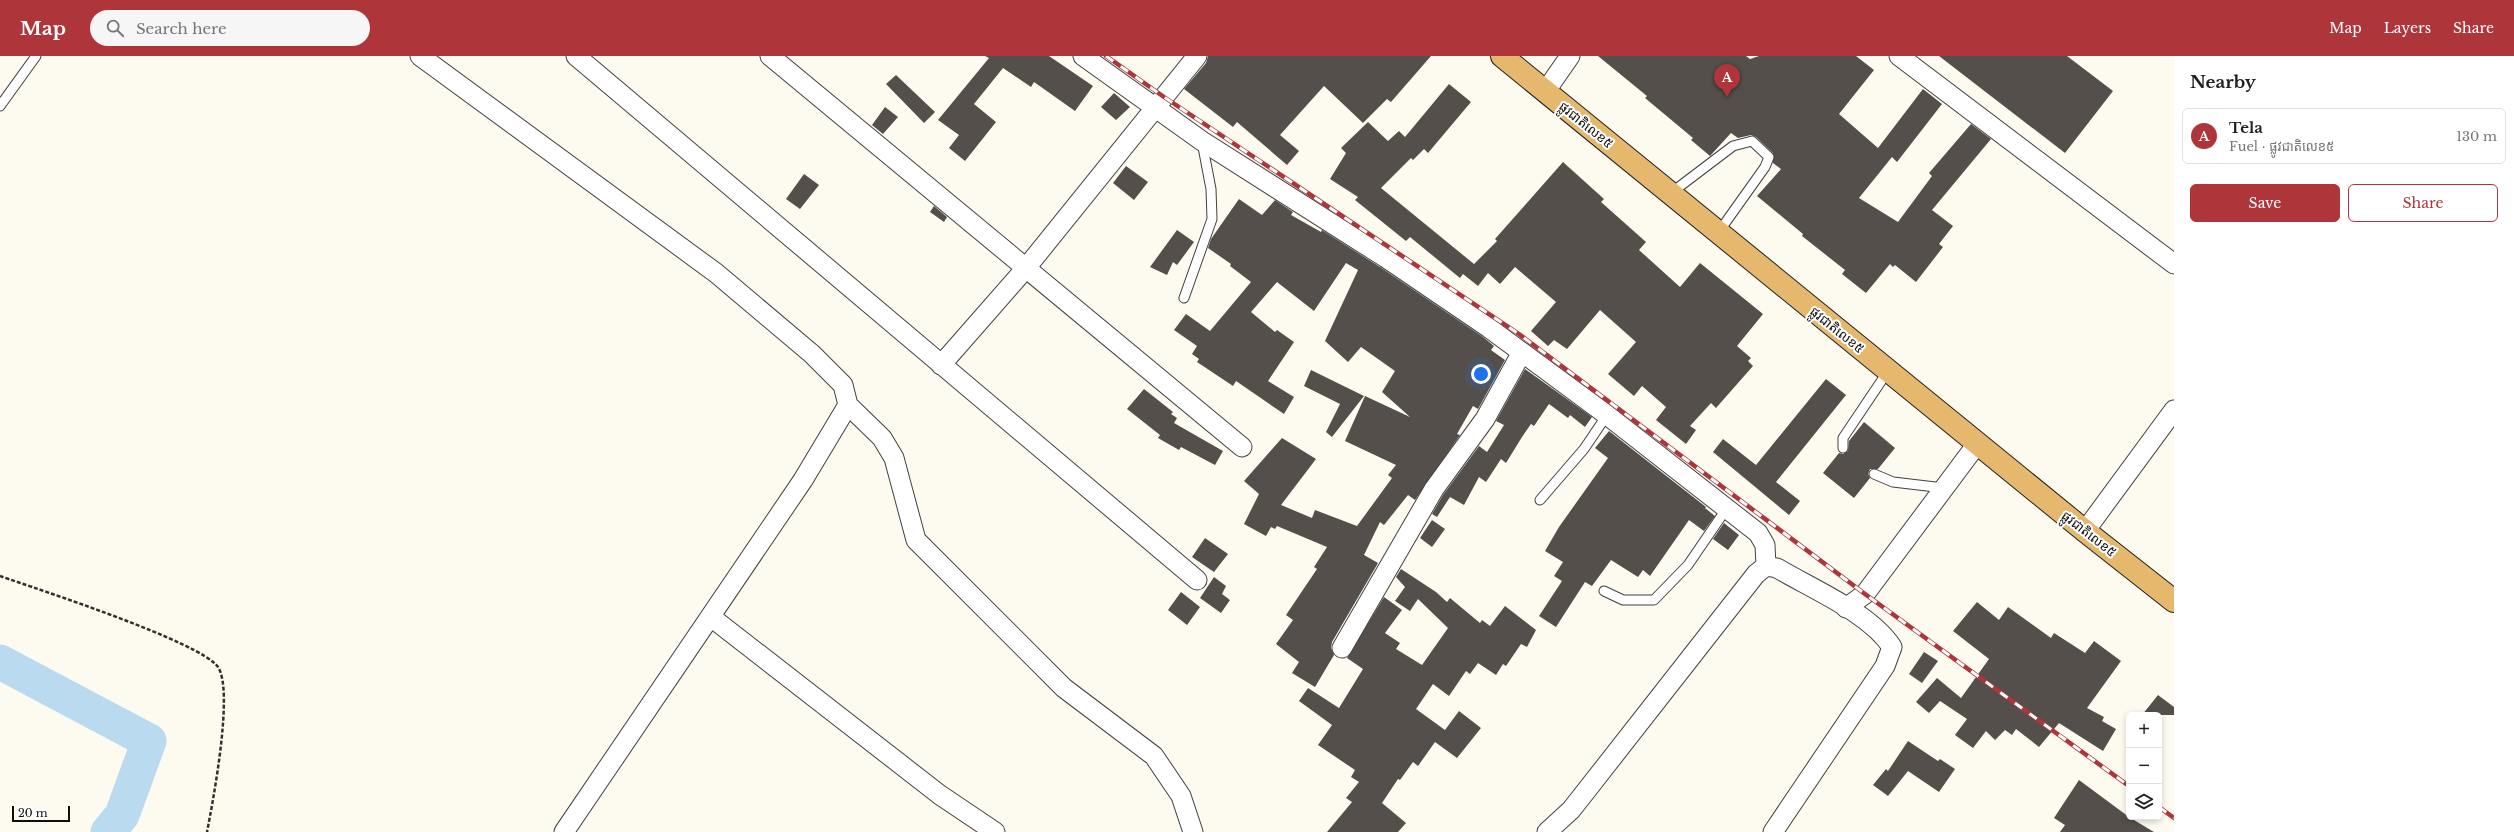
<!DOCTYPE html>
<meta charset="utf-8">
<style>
:root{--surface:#fff;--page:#f6f6f6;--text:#202124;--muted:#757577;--line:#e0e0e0;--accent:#ae353a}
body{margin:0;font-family:"Libre Baskerville","Noto Sans Khmer",serif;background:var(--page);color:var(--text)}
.controls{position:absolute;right:12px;bottom:12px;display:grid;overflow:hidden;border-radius:6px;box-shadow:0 2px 6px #0003}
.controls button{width:36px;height:36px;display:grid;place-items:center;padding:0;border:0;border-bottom:1px solid var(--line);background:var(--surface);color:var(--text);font:20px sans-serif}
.scale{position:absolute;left:12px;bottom:10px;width:58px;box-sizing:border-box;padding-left:4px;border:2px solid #0e0e0e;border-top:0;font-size:11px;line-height:14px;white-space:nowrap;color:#0e0e0e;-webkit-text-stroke:3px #fff;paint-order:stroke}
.you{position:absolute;left:1481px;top:318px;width:14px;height:14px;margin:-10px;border:3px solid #fff;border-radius:50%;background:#1a73e8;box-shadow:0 0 0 6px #1a73e833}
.badge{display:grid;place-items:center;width:26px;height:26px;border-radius:50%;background:var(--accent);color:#fff;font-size:13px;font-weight:700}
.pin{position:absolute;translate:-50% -33px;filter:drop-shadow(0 1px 2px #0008)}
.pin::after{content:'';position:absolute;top:21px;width:14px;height:12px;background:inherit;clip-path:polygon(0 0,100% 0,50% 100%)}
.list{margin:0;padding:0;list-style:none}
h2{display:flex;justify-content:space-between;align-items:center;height:52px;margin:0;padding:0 16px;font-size:17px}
h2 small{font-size:13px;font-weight:400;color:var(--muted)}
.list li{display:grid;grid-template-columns:26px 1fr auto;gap:12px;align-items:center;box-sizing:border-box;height:56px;margin:0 8px 8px;padding:0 8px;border:1px solid var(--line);border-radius:6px}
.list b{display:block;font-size:15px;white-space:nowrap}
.list p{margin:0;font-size:13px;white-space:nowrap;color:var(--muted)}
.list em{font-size:13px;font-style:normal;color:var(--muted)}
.actions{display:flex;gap:8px;padding:12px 16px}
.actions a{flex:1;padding:9px 0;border:1px solid var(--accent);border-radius:6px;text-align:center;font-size:14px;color:var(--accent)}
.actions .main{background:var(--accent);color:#fff}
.icon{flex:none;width:22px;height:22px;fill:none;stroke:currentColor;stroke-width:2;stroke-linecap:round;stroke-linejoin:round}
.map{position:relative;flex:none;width:2174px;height:776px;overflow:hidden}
header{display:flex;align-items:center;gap:24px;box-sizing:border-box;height:56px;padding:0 20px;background:var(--accent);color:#fff}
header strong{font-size:19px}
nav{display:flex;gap:22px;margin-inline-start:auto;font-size:14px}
.search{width:280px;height:36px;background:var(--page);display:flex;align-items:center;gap:10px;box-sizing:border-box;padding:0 14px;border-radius:22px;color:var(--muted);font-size:15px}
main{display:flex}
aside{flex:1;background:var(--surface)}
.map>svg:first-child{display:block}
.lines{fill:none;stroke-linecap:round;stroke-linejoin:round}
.river{stroke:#badbef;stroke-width:35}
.building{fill:#554f4b}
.service-casing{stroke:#414141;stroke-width:11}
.minor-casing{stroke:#414141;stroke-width:21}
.trunk-casing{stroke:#1f1f1f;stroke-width:24}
.path{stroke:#303030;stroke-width:2.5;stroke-dasharray:4 2;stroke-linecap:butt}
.service{stroke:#fff;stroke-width:9}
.minor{stroke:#fff;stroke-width:19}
.trunk{stroke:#e6b86e;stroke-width:22}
.rail-casing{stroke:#ae353a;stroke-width:4.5}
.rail{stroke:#fff;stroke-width:3;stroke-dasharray:9;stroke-linecap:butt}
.labels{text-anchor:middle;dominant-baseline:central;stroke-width:4;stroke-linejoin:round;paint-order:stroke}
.street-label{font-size:13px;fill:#0e0e0e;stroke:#fff}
</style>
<header>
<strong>Map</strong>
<div class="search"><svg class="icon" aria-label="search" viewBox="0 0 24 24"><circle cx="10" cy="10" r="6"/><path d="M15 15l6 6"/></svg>Search here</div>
<nav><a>Map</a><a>Layers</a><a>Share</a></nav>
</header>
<main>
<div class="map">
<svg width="2174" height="776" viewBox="0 0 2174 776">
<rect width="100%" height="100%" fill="#fdfbf0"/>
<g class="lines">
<path class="river" d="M0,606L149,685L122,759L108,776"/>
</g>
<path class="building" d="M985,0H1049L1093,30L1075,55L1034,26L1031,31L1003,12L974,48L996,66L965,105L949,92L959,79L938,64L989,2Z
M1208,0H1431L1391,46L1387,43L1363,67L1324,30L1280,79L1299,95L1287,109L1237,66L1233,71L1184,33L1206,7Z
M1598,0H1746L1750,3L1759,0H1856L1874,14L1839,58L1878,92L1923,33L1942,48L1897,106L1892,101L1859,142L1898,166L1932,120L1929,117L1971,68L1991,83L1932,154L1953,170L1939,188L1943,191L1916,226L1895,209L1893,211L1890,208L1866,237L1842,218L1845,214L1802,180L1803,178L1757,140L1781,113L1773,107V97L1756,81L1751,79L1738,82L1731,77L1710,100L1691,84L1693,82L1645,42L1647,40Z
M1939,0H2067L2113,35L2065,97Z
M896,19L935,56L924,67L886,28Z
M1449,28L1471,46L1428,97L1424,93L1413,104L1411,102L1381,132L1474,208L1497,185L1495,183L1563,106L1604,143L1601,146L1646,186L1639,194L1680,231L1700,207L1763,258L1737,290L1751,302L1748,305L1753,310L1716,352L1711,347L1690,370L1696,374L1686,388L1656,364L1666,351L1642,330L1634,340L1608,318L1636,286L1600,254L1567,293L1554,284L1548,290L1531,275L1556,246L1515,211L1500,228L1488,217L1478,230L1463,218L1460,222L1410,181L1406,185L1355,144L1358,141L1330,123L1346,97L1341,92L1368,66L1388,85L1399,75L1405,81Z
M1114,37L1130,51L1116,64L1101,51Z
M885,51L898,61L883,78L872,69Z
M1126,110L1148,126L1134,144L1113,127Z
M804,118L819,129L800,153L786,143Z
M1239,143L1262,159L1275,144L1293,156L1291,159L1321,176L1322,174L1380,211L1483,281L1494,290L1491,294L1505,304L1478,353L1473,350L1457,378L1460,379L1415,444L1408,439L1384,469L1380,466L1364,499L1378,507L1332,586L1331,592L1334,599L1315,631L1292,617L1299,606L1276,588L1293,564L1286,559L1317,513L1314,511L1327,491L1277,470L1275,473L1271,471L1266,480L1244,468L1259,438L1244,425L1282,382L1316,403L1281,449L1312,462L1315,454L1357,470L1392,422L1388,419L1396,409L1345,385L1365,340L1410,361L1382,336L1395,315L1361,291L1348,306L1325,285L1358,214L1346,207L1314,255L1277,226L1251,256L1275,276L1277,274L1294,286L1268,325L1294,341L1284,358L1236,325L1233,330L1197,306L1199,303L1192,298L1197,290L1174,274L1186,258L1210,275L1251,226L1230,210L1231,208L1208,192L1211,183Z
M934,150L947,161L944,166L930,156Z
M1177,174L1194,186L1177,209L1173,206L1167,219L1150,211Z
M1525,313L1592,361L1585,371L1570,359L1568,362L1549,348L1534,370L1531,368L1522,381L1506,407L1501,403L1486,426L1479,421L1464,449L1450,441L1437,461L1432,458L1443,439L1479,390L1487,396L1504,369L1496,365Z
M1311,314L1364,340L1332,381L1326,376L1340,348L1304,330Z
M1826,323L1846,339L1776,426L1800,445L1789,459L1713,396L1723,383L1756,409Z
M1144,333L1173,356L1171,358L1177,362L1174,367L1223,395L1215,409L1181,391L1179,394L1158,382L1160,379L1127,353Z
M1864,366L1895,392L1878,413H1870L1868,418L1870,422L1854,442L1823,417L1839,397L1843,398L1848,395L1849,385Z
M1609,375L1706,451L1705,452L1715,460L1704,475L1689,464L1650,520L1643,514L1638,521L1611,504L1592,530L1585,526L1556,571L1539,560L1562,525L1554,520L1563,506L1545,495L1559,471L1608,402L1595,392Z
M1432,464L1445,473L1432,491L1420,482Z
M1724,467L1739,479L1728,494L1713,483Z
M1205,482L1228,498L1214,516L1192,501Z
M1401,513L1436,536L1447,546L1450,542L1480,567L1482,564L1490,570L1505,550L1536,574L1527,591L1521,588L1506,610L1503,608L1496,619L1478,607L1470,618L1466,615L1449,640L1433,628L1416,653L1445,674L1459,655L1481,672L1457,702L1435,686L1418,710L1413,706L1400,724L1398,723L1382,747L1406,767L1398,776H1327L1352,746L1346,742L1359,726L1351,721L1355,714L1318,689L1332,669L1299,645L1308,632L1339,652L1363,613L1347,602L1384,541L1402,554L1385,577L1400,587L1396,593L1422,609L1448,572L1418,543L1410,555L1395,545L1405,531L1396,521Z
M1214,521L1226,530L1222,538L1230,544L1221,557L1200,542Z
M1181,536L1200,551L1187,569L1168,554Z
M1977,546L1999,564L2008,551L2051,582L2054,577L2085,597L2094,585L2121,605L2087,652L2104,661L2102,665L2116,673L2103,695L2059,667L2039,691L2016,673L2012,679L2005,674L1995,684L1986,675L1973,692L1955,679L1967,663L1940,645L1929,657L1916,646L1937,622L1961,642L1989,603L1953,575Z
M1924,596L1938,605L1922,627L1909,618Z
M2158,639L2174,651V659H2142Z
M1908,685L1938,705L1940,703L1955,713L1939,736L1908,715L1888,740L1873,729L1886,713L1888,715Z
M2079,724L2129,761L2154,776H2060L2065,769L2054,762Z"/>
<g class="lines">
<g class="service-casing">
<path id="service" d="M0,50L36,0
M1671,137L1733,90L1752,85L1769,101L1765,111L1718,177
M1184,242L1212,163L1211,133L1202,86
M1843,392V382L1888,315
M1874,418L1893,426L1944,432
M1540,444L1584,393L1607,359
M1604,535L1623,544H1654L1688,509L1727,452"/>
</g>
<g class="minor-casing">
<path id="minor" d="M420,0L716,217L812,298L843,329L848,349L803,424L564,776
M576,0L1197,524
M770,0L1242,391
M1083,0L1202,85L1386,202L1489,272L1607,359L1758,477L1765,489L1766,510
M1899,0L2174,208
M1545,36L1570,0
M941,309L1026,212L1197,0
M848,349L882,382L894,402L916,484L1064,632L1154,700L1181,740L1193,776
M2085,475L2174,354
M1846,552L1865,538L1977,388
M711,561L940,739L995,776
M1342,592L1434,433L1485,363L1522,296
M1547,776L1571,754L1586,735L1756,518L1766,510L1777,512C1812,533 1870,557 1892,591L1885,610L1773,776"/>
</g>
<g class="trunk-casing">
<path id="trunk" d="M1502,0L2085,475L2174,545"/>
</g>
<path class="path" d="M0,520C37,533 201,586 218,611C234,635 213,745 207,776"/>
<use href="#service" class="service"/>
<use href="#minor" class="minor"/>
<use href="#trunk" class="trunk"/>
<g class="rail-casing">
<path id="rail" d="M1106,0L1164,41L1519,278L1865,538L2129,730
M2159,751L2174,762"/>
</g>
<use href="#rail" class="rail"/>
</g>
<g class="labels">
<g class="street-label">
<text transform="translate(1586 69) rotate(39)">ផ្លូវជាតិលេខ៥</text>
<text transform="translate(1837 274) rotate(39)">ផ្លូវជាតិលេខ៥</text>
<text transform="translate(2089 478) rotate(38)">ផ្លូវជាតិលេខ៥</text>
</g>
</g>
</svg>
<div class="controls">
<button>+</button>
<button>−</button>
<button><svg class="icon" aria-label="layers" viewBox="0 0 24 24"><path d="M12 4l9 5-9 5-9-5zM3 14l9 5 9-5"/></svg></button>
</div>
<div class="scale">20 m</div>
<div class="you"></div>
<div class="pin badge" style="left:1727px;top:41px">A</div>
</div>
<aside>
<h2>Nearby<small></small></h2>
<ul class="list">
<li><span class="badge">A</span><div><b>Tela</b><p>Fuel · ផ្លូវជាតិលេខ៥</p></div><em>130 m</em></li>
</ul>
<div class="actions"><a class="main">Save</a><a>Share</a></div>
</aside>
</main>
